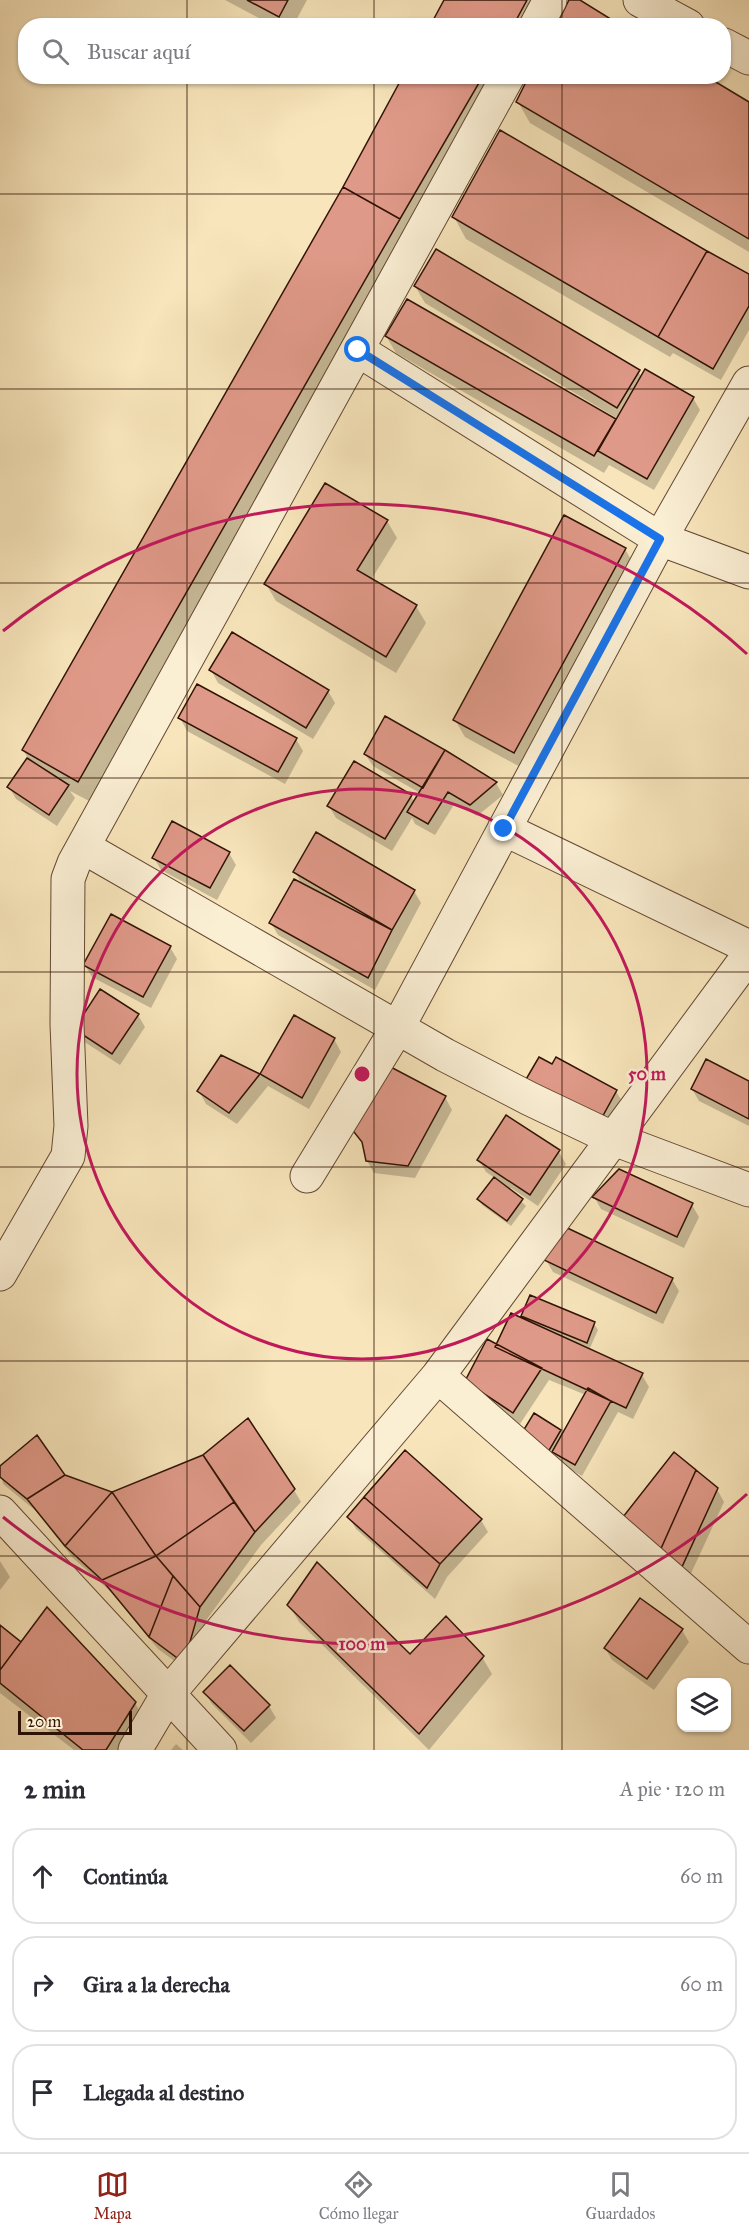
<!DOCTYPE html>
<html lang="es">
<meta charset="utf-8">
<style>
:root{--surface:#fff;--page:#f7f7f7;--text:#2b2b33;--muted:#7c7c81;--line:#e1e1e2;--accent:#8f2418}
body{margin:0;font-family:"IM FELL Great Primer",serif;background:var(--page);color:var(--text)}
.controls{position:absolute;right:18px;bottom:18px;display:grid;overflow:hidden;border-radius:12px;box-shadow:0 2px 4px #0004}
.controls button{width:54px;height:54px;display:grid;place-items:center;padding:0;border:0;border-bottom:2px solid var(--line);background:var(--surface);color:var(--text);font:30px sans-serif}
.scale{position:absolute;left:18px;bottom:15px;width:114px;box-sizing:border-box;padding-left:6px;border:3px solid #311306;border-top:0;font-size:16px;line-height:21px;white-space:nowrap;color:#311306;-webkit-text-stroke:4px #faeed3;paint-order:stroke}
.stop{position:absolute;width:18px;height:18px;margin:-14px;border:4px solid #1a73e8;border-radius:50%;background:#fff}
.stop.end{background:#1a73e8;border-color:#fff;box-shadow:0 2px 6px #0008}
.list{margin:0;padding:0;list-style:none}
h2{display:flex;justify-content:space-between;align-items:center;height:78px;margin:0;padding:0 24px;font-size:26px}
h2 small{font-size:20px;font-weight:400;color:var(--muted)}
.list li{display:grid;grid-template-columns:39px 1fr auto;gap:18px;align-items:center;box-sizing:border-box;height:96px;margin:0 12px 12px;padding:0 12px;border:2px solid var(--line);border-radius:24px}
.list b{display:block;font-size:22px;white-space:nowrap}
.list em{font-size:20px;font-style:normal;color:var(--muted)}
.icon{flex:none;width:33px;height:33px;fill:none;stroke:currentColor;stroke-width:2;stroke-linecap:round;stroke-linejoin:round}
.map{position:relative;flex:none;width:749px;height:1750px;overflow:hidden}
.search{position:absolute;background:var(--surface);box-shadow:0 2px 4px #0004;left:18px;right:18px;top:18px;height:66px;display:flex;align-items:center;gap:15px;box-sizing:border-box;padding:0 21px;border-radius:24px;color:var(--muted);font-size:22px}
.sheet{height:402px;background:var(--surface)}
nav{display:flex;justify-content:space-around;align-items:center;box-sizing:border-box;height:84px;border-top:2px solid var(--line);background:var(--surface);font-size:16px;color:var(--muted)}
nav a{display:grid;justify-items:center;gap:3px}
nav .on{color:var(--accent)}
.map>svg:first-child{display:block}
.shadow{fill:#0003}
.building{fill:#df9988;stroke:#311306;stroke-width:1.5}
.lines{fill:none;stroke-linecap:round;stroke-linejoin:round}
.street-casing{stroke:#634833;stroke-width:35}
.street{stroke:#faeed3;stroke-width:33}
.route{stroke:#1a73e8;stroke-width:8}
.grid{fill:none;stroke:#311306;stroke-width:1.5;stroke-opacity:0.55}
.ring{fill:none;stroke:#c2185b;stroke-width:3}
.centre{fill:#c2185b;stroke:#faeed3;stroke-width:3}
.ring-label{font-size:18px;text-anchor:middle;font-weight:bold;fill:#c2185b;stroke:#faeed3;stroke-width:5;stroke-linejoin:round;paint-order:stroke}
</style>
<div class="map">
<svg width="749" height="1750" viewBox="0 0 749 1750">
<rect width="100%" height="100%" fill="#f8e5bb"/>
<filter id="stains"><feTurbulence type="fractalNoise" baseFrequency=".00333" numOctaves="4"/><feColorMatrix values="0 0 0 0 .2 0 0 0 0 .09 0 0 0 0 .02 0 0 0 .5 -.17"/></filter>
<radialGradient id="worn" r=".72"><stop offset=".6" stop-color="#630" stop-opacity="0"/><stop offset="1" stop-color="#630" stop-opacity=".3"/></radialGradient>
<path class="shadow" d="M225,0H307L293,26H274Z
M446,0H551L537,26H432Z
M404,76H507L91,802L70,791L75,798L57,826L16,799L9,787L28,758L23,750L344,188Z
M518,102L749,104V252L530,123Z
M454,217L749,276V330L721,380L673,353L670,357L466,239Z
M415,286L638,371L642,378L693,398L700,410L654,490L609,465L604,473L396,353L386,336L616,423L618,419L425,303Z
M387,521L397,538L371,580L416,606L426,623L396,673L276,601L266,584Z
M625,549L635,566L524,769L465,737L455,720Z
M211,670L328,691L335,703L313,739L218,683Z
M180,718L296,739L303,751L285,784L187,731Z
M385,718L496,783L503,795L477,816L455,803L435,835L415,824L412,818L392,851L336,818L329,806L411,796L414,802L420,793L373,766L365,754Z
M229,853L236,865L217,900L161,870L154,858Z
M295,872L414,891L421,903L375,990L278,935L271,923L302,885Z
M170,947L177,959L151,1008L92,977L85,965Z
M138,1015L145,1027L120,1065L83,1041L76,1029Z
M294,1017L334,1039L341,1052L309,1109L268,1086L237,1124L206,1104L199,1091L222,1057L261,1076Z
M556,1059L616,1091L623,1103L608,1132L552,1066Z
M749,1083V1126L699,1101L692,1089Z
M445,1097L452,1110L415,1178L374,1173L367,1161L365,1146L352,1127Z
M559,1152L566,1164L538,1206L511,1188L509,1190L526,1206L511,1226L482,1205L479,1199L495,1178L486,1172L479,1160Z
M594,1197L692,1205L699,1217L684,1248L601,1209Z
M546,1260L672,1279L679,1291L663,1324L553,1272Z
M523,1315L594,1324L598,1330L590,1348L581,1344L580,1346L642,1375L649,1387L633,1419L618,1412L582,1476L561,1464L554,1452L550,1458L525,1442L560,1431L563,1436L586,1395L549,1380L520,1424L474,1393L497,1347L526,1322Z
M204,1456L294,1490L301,1502L261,1545L207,1619L191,1673L158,1649L111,1592L73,1558L36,1511L3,1484L0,1468L64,1476L112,1494Z
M717,1489L724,1502L688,1580L628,1534Z
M349,1517L481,1520L488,1532L447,1577L435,1599L356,1529Z
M0,1561L10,1577L0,1590Z
M289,1605L410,1657H482L492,1674L429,1750L299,1622Z
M0,1627L21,1644L135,1703L145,1720L126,1750H74L0,1693Z
M682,1630L689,1642L654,1690L612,1660L605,1648Z
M205,1692L269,1706L276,1718L251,1743L212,1704Z
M176,1744L183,1750H171Z"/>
<path class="building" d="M247,0H288L279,17Z
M444,0H527L513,26H430Z
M569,0H580L622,26H556Z
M403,76H483L400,219L343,187Z
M529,76H706L749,102V239L516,102Z
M500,130L707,251L658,337L452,217Z
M343,187L400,219L78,782L22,750Z
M436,249L640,370L617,408L414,286Z
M707,251L749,274V306L713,369L658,337Z
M407,299L616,419L594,456L385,336Z
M645,369L694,397L647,479L598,451Z
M325,483L388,520L357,570L417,605L386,657L264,584Z
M564,515L626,548L514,753L453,720Z
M232,632L329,690L306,728L209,670Z
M197,684L297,738L278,772L178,718Z
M385,716L445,750L423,788L364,754Z
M445,750L497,782L470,805L448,792L428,824L407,812Z
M27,758L69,785L49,815L7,787Z
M354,761L412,795L385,839L327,806Z
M172,821L230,852L210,888L152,858Z
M316,832L415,890L392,930L293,872Z
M294,879L392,930L368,978L269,923Z
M111,914L171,946L143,997L83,965Z
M100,989L139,1014L112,1054L74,1029Z
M294,1015L335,1038L302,1098L260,1074Z
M221,1055L260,1074L229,1113L197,1091Z
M539,1057L552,1064L556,1057L617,1090L600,1121L525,1081Z
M706,1059L749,1081V1119L691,1089Z
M385,1064L446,1096L408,1166L366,1161L362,1142L350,1127Z
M506,1115L560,1150L530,1195L477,1160Z
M619,1169L693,1203L677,1237L592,1197Z
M494,1177L523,1199L507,1221L477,1199Z
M561,1225L673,1278L656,1313L544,1260Z
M530,1295L595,1322L587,1343L521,1316Z
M511,1313L643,1373L626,1408L495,1347Z
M487,1339L542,1368L513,1413L465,1381Z
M588,1388L611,1401L575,1465L552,1452Z
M534,1413L561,1430L547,1454L520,1436Z
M248,1418L295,1489L255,1532L203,1455Z
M37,1435L65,1475L27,1499L0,1477V1466Z
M405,1450L482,1519L440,1564L364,1497Z
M674,1452L696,1470L659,1553L619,1522Z
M203,1455L234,1502L156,1556L112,1492Z
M696,1470L718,1488L681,1569L659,1553Z
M65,1475L112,1492L65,1546L27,1499Z
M112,1492L156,1556L102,1580L65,1546Z
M364,1497L440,1564L427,1588L347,1517Z
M234,1502L255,1532L200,1607L156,1556Z
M156,1556L173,1576L149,1637L102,1580Z
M317,1562L410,1654L446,1616L484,1656L419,1734L287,1605Z
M173,1576L200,1607L184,1663L149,1637Z
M640,1598L683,1629L647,1679L604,1648Z
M47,1607L136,1702L106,1750H83L0,1683V1670Z
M0,1625L21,1642L0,1670Z
M230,1665L270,1705L244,1731L203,1692Z"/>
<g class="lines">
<g class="street-casing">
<path id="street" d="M640,0L688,26
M536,26L550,0
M724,45L749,58
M358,350L660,539L749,572
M504,829L749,947
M85,848L445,1055L530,1099L614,1139L749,1190
M307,1176L398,1027L660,539L749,383
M0,1274L68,1156L71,1126L67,1024L68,879L74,863L508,76
M438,1376L749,1647
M0,1512L220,1750
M135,1750L168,1694L438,1376L749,955"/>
</g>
<use href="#street" class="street"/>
</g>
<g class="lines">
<path class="route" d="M358,350L660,539L504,829"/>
</g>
<path class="grid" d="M187,0V26M374,0V26M562,0V26M187,76V1750M374,76V1750M562,76V1750M0,194H749M0,389H749M0,583H749M0,778H749M0,972H749M0,1167H749M0,1361H749M0,1556H749"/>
<g class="ring">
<circle cx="362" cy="1074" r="285"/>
<path d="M747 1494A570 570 0 0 1 3 1517M3 631A570 570 0 0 1 747 654"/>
</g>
<circle cx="362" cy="1074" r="9" class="centre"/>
<g class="ring-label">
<text x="647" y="1080">50 m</text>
<text x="362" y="1650">100 m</text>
</g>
<rect width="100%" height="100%" filter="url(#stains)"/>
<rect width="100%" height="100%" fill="url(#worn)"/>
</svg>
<div class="controls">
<button><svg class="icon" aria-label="layers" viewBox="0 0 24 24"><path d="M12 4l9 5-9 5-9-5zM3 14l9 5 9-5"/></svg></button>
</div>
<div class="scale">20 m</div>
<div class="stop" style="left:358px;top:350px"></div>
<div class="stop end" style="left:504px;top:829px"></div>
<div class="search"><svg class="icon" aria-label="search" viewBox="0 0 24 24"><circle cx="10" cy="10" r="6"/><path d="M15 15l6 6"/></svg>Buscar aquí</div>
</div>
<section class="sheet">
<h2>2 min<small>A pie · 120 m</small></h2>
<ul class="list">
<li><svg class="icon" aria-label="ahead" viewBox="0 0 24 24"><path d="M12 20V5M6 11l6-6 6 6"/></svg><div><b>Continúa</b></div><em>60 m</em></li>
<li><svg class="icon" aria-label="right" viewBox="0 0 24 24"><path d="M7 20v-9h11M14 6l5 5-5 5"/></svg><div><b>Gira a la derecha</b></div><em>60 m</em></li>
<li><svg class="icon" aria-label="arrive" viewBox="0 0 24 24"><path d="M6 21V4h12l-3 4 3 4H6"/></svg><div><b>Llegada al destino</b></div></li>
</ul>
</section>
<nav>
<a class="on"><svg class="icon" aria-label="map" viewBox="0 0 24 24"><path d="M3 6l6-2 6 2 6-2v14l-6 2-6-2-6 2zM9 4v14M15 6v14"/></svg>Mapa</a>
<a><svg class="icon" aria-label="directions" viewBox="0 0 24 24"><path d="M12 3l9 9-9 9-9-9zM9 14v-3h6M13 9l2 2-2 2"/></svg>Cómo llegar</a>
<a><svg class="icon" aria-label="saved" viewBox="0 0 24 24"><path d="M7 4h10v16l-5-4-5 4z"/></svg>Guardados</a>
</nav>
